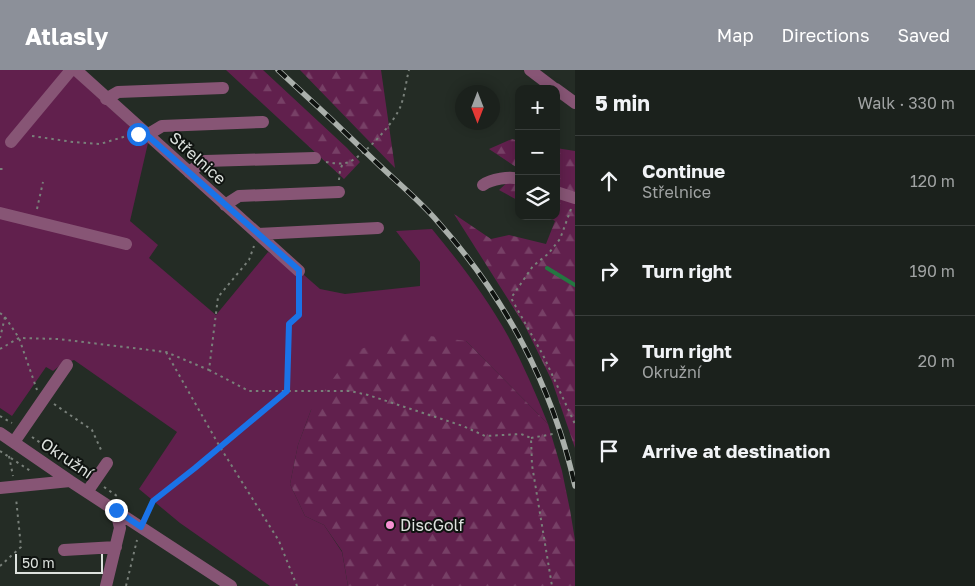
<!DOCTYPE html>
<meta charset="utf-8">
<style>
:root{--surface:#1b211c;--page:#282e29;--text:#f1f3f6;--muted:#a0a3a3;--line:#393e3b;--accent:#8c9099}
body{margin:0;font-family:"Golos Text",sans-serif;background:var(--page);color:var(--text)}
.controls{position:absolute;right:15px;top:15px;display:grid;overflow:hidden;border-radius:10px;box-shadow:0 2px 12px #0003}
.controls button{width:45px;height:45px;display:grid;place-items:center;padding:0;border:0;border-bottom:1px solid var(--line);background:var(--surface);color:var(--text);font:25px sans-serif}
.compass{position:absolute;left:455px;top:15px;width:45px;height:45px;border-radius:50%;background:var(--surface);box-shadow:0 2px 12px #0003;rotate:180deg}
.scale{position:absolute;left:15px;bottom:12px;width:88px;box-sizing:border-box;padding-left:5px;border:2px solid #dde2de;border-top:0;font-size:14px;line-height:18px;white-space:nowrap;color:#dde2de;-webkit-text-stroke:4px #0f1310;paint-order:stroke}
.stop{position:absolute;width:15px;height:15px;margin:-11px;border:4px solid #1a73e8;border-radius:50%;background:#fff}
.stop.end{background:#1a73e8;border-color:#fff;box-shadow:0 1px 5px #0008}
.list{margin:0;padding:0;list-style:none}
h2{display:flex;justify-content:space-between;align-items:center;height:65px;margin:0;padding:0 20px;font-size:21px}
h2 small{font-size:16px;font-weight:400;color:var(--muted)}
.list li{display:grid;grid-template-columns:32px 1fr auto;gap:15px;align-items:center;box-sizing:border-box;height:90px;padding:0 20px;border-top:1px solid var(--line)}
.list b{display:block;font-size:19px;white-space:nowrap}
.list p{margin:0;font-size:16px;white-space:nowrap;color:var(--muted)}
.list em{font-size:16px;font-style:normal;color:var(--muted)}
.icon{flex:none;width:28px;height:28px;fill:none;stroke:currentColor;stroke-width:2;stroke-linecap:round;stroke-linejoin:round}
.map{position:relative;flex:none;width:575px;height:516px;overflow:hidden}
header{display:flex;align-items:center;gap:30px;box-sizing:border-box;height:70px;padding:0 25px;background:var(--accent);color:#fff}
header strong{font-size:24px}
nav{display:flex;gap:28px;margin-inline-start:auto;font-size:18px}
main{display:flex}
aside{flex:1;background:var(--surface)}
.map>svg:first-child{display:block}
.grass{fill:#61204d}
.forest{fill:url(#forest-firs)}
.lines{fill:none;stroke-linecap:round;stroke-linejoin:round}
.stream{stroke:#247741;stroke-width:4}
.path{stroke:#79807a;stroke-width:2;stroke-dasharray:2.5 4;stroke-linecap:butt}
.minor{stroke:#875575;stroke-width:12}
.rail-casing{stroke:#aab0ab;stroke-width:5.5}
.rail{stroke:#0f1310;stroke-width:4;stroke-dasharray:11;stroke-linecap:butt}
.route{stroke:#1a73e8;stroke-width:6}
.poi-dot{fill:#f591d2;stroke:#0f1310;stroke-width:2}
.labels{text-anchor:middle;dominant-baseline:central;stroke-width:4;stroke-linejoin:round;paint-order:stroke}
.street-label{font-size:16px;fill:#dde2de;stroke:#0f1310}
.poi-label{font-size:16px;fill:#dde2de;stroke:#0f1310;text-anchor:start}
</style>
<header>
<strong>Atlasly</strong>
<nav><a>Map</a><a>Directions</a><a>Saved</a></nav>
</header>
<main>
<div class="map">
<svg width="575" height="516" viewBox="0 0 575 516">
<defs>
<pattern id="forest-firs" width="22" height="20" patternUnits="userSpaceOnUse" patternTransform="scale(1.25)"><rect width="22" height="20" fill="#61204d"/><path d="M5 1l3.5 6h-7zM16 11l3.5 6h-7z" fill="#774066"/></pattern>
</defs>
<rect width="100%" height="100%" fill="#242c25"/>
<path class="grass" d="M0,0H68L148,73L130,151L158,175L149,188L216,245L268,182L304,205L320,219L345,224L420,216V192L396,161L432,159C460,193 487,228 508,266C523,294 536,324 548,354L466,271L311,340L298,375L290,414L305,446L324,455L342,482L348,516H270L180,453L139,419L177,362L74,290L62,294L53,301L46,297L12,346L0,338Z"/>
<path class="forest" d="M226,0H263L347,78L360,92L344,109Z
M300,0H381L395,98Z
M512,69L519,71V99L489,79Z
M556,78L575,81V378L552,311L525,256L454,144L491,169L509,165L546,174L555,151L546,146H556Z
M519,102V131L499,120Z
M408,263L466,271L548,354L562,401L570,440L575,470V516H348L342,481L324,455L305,446L290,414L298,375L311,340L352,282Z"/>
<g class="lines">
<path class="stream" d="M547,198L575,215"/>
<path class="path" d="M32,66L73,72L100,74L130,65
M326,92C334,93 341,95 349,92C365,85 396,51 401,35C405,24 406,11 409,0
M0,99H4
M339,110L340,100L343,93
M37,139L43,112
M571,139L560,169L548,184L533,196L511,228L543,285L575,354
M0,243L5,247L0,268
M5,247L19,268L37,320
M0,279L19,268L58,269L166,282L209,300L218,227L249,190L254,176
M166,282L220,377L279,471L297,516
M209,300L249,321H350L368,325L463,356L485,366L521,364L531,368L532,395L552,516
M54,334L92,360L102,382
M0,346L12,353
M32,367L86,404
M531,368L553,364
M0,381L32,402
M9,386L13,406
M104,417L117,426
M145,446L153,431L195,398L287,321L289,254L299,245V213
M0,496L21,477L16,428
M126,516L137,470"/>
<path class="minor" d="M76,0L299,201
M530,0L555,19
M556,19L575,33
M106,29L118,22L223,18
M147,65L162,56L263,52
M11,72L71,0
M189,102L205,91L315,88
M483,115C491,109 510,106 519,109
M556,122L575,128
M225,135L239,126L339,122
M0,143L126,174
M258,164L378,158
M0,363L70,411L231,516
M14,372L67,295
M0,418L70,411
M87,422L107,393
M64,480L116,477
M106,516L120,458L116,441"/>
<g class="rail-casing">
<path id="rail" d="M278,0C312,31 345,62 378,94C398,113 420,131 438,152C505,227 553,317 575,416"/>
</g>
<use href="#rail" class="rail"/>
</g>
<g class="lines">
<path class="route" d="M116,440L141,457L153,431L195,398L287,321L289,254L299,245V200L147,65L138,64"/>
</g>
<circle class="poi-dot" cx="390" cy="455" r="5"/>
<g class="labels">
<g class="street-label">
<text transform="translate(198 88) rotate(42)">Střelnice</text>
<text transform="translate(67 388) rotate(34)">Okružní</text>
</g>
<g class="poi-label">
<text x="400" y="455">DiscGolf</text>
</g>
</g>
</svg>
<div class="controls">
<button>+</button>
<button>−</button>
<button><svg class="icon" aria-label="layers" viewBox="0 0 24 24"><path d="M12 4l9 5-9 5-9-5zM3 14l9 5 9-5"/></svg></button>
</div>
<svg class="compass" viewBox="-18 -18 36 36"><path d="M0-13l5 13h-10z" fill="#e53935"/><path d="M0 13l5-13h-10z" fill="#a0a3a3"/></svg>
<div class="scale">50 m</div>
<div class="stop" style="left:138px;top:64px"></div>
<div class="stop end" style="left:116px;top:440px"></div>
</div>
<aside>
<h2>5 min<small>Walk · 330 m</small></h2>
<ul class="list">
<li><svg class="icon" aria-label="ahead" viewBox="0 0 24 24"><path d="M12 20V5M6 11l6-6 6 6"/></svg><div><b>Continue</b><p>Střelnice</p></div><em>120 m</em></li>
<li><svg class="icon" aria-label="right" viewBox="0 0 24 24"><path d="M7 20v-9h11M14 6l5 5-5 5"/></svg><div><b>Turn right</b></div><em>190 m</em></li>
<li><svg class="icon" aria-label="right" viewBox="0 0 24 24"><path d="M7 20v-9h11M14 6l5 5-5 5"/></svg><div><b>Turn right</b><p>Okružní</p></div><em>20 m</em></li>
<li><svg class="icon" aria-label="arrive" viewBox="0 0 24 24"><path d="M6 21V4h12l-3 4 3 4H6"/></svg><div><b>Arrive at destination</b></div></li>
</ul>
</aside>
</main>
